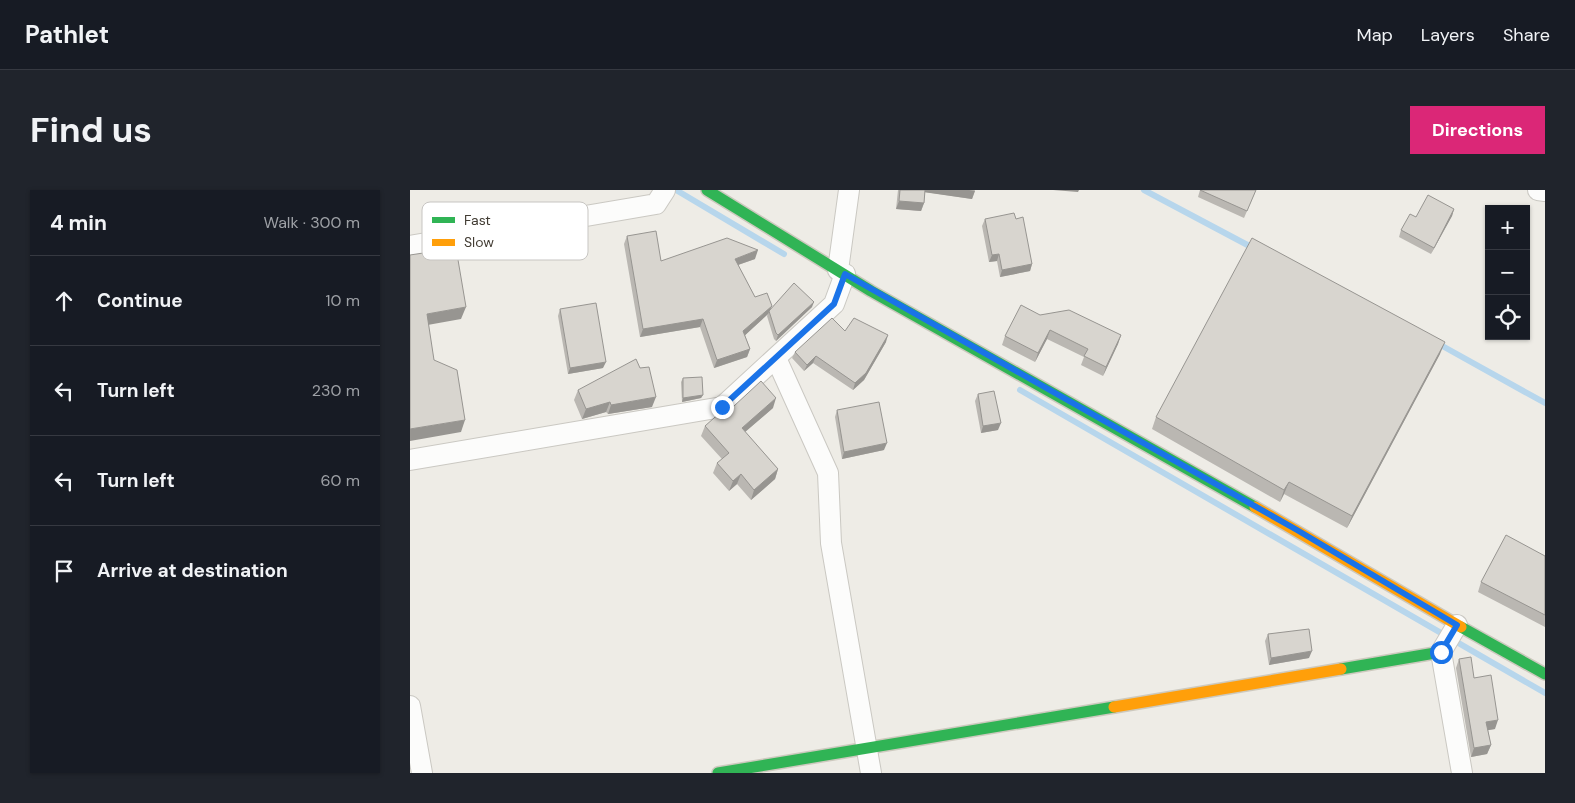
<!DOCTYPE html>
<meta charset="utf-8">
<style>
:root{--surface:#171b24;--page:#20242c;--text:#f1f3f6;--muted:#9ea1a6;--line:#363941;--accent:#db2777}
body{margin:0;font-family:"DM Sans",sans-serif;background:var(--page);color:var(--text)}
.controls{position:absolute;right:15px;top:15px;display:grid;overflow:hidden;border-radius:0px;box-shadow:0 1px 4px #0004}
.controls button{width:45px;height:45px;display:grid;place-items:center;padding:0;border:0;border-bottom:1px solid var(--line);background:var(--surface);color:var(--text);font:25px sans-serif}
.stop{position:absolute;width:15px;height:15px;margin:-11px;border:4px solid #1a73e8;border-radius:50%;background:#fff}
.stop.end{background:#1a73e8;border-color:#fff;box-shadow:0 1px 5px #0008}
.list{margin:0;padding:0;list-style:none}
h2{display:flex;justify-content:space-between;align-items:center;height:65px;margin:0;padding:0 20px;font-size:21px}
h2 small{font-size:16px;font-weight:400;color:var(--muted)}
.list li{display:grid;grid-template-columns:32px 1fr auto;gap:15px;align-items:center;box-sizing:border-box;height:90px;padding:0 20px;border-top:1px solid var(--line)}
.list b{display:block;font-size:19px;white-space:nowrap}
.list em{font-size:16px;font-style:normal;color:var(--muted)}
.icon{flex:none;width:28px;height:28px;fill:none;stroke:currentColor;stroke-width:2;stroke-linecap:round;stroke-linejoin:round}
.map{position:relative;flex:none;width:1135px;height:583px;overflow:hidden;border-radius:0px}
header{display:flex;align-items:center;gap:30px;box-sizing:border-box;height:70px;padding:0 25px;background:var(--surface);border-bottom:1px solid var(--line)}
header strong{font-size:24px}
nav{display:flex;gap:28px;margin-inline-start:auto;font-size:18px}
.intro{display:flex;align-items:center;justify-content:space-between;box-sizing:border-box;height:120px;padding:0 30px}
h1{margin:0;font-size:35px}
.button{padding:12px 22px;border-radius:0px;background:var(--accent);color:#fff;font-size:18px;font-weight:700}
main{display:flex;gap:30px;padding:0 30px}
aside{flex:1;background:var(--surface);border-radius:0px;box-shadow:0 1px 4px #0004}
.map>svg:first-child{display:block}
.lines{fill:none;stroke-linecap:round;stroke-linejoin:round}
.stream{stroke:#b7d6ec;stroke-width:6}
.street-casing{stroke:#cac8c2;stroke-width:22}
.fast-casing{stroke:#cdc9be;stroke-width:14}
.slow-casing{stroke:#cdc9be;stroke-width:14}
.street{stroke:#fcfcfb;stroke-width:20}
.fast{stroke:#30b455;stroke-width:11}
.slow{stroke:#ff9f0a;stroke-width:11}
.wall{fill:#bab7b2}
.shaded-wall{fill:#979591}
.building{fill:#d8d5cf;stroke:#979591}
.route{stroke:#1a73e8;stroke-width:6}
.key{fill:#fff;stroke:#c7c5c2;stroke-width:1}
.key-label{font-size:14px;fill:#433d34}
</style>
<header>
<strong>Pathlet</strong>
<nav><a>Map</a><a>Layers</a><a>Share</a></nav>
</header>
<div class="intro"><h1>Find us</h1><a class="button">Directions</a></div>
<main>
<aside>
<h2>4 min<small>Walk · 300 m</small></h2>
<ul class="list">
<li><svg class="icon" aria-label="ahead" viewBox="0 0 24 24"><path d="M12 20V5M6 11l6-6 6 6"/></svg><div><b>Continue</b></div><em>10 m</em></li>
<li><svg class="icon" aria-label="left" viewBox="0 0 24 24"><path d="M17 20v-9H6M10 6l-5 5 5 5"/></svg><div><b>Turn left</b></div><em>230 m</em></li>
<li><svg class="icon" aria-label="left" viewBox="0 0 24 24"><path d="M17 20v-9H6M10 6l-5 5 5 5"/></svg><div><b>Turn left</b></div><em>60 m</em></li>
<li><svg class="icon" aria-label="arrive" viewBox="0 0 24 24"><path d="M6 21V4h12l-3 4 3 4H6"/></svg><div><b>Arrive at destination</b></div></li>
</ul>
</aside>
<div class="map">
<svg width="1135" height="583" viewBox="0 0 1135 583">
<rect width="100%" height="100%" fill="#eeece6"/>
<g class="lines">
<path class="stream" d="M266,0L374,64
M734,0L845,59
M1027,153L1135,213
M610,200L1135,503"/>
<g class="street-casing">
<path id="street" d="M1128,0L1135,1
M0,56L246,14L255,0
M428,80L439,0
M366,168L418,283L421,353L461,583
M0,270L312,217L424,114L435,84
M1047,435L1031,462L1052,583
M0,516L12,583"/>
</g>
<g class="fast-casing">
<path id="fast" d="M297,0L461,101L845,317
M1051,437L1135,484
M931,479L1031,462
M308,583L704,517"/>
</g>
<g class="slow-casing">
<path id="slow" d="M845,317L1051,437
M704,517L931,479"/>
</g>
<use href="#street" class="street"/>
<use href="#fast" class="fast"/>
<use href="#slow" class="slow"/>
</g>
<path class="wall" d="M488,0H565L562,9L515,2L514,13L511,21L486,19Z
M790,0H846L834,28L788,7Z
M1044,19L1042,26L1021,64L989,47L991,40L1006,27Z
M575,29H606L622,74L620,81L590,87L587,71L579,72L572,36Z
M217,46L251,71L345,69L328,75L345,107L362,116L360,120L402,117L366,151L364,149L357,126L358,124L335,145L340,159L337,167L304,178L290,137L230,147L214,54Z
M150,119L193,178L158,184L148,126Z
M630,125L711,145L708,154L693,186L671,175L674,167L637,149L625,172L592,155L595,146Z
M435,141L476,152L454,190L443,200L403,173L394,181L382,168L385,162Z
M1030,164L937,338L874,304L870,312L742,239L746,227Z
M273,188L293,205L291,208L272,212L271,192Z
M168,200L242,217L198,224L196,222L172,229L164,210Z
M568,204L588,240L571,243L565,211Z
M363,218L335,242L368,279L365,289L341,310L327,294L319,301L303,283L307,273L312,269L291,246L295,236Z
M427,220L474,260L432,269L425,227Z
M1135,366V437L1068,402L1071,392Z
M858,444L899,468L859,475L855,451Z
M1049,469L1064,488L1085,539L1078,540L1081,555L1077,564L1061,567L1046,478Z"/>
<path class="shaded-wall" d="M514,0H559L565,1L562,9L513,2Z
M643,0H669L668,2Z
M489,11L514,13L511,21L486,19Z
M1044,19L1042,26L1021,64L1024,58Z
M348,60L345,69L322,77L325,69Z
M589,64L587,71L579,72L582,65Z
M622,74L620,81L590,87L592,80Z
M404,112L402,117L366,151L368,145Z
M362,116L358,124L331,149L333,141Z
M56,117L51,129L12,136L17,124Z
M293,129L290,137L230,147L233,139Z
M640,140L637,149L625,172L628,163Z
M478,145L476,152L454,190L443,200L445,193Z
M711,145L708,154L693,186L696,177Z
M1035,152L1030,164L937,338L942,326Z
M340,159L337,167L304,178L307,170Z
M406,166L403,173L394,181L397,175Z
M196,172L193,178L158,184L160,178Z
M293,205L291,208L272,212L273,208Z
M246,207L242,217L198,224L201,215Z
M366,208L363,218L328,248L332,238Z
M200,212L196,222L172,229L176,219Z
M55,230L51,242L0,251V239Z
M591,233L588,240L571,243L573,236Z
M477,253L474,260L432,269L434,262Z
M368,279L365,289L341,310L344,300Z
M331,284L327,294L319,301L323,291Z
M879,292L874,304L870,312L874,300Z
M902,461L899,468L859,475L861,468Z
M1088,530L1085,539L1073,541L1076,532Z
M1081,555L1077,564L1061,567L1064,558Z"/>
<path class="building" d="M490,0H515L514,13L489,11Z
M790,0H846L837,21Z
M1018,5L1044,19L1024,58L991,40L1000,24L1006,27Z
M604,23L606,29L613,27L622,74L592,80L589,64L582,65L575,29Z
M246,41L251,71L317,48L348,60L325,69L345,107L357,103L362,116L333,141L340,159L307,170L293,129L233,139L217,46Z
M842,48L1035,152L942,326L879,292L874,300L746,227Z
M46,58L56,117L17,124L24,170L47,180L55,230L0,239V65Z
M384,93L404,112L368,145L366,143L359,121Z
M186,113L196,172L160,178L150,119Z
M611,115L630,125L659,120L711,145L696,177L674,166L678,159L640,140L628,163L595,146Z
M422,128L435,141L444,128L478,145L456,183L445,193L406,166L397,175L385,162Z
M226,169L230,178L239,177L246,207L201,215L200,212L176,219L168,200Z
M292,187L293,205L273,208V188Z
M351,191L366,208L332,238L368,279L344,300L331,284L323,291L307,273L319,263L295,236L313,220L324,216Z
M584,201L591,233L573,236L568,204Z
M469,212L477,253L434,262L427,220Z
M1096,345L1135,366V425L1071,392Z
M899,439L902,461L861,468L858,444Z
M1061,467L1064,488L1081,485L1088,530L1076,532L1081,555L1064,558L1049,469Z"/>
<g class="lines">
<path class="route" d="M312,217L424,114L435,84L887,340L1047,435L1031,462"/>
</g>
<rect x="12" y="12" width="166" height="58" rx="8" class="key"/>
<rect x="22" y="27" width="23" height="6" fill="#30b455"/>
<rect x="22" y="49" width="23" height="7" fill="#ff9f0a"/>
<g class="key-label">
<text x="54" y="35">Fast</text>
<text x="54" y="57">Slow</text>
</g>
</svg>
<div class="controls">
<button>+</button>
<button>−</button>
<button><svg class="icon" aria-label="locate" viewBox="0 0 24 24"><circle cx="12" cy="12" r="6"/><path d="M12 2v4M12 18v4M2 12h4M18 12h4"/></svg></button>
</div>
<div class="stop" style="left:1031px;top:462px"></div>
<div class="stop end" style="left:312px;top:217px"></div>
</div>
</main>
